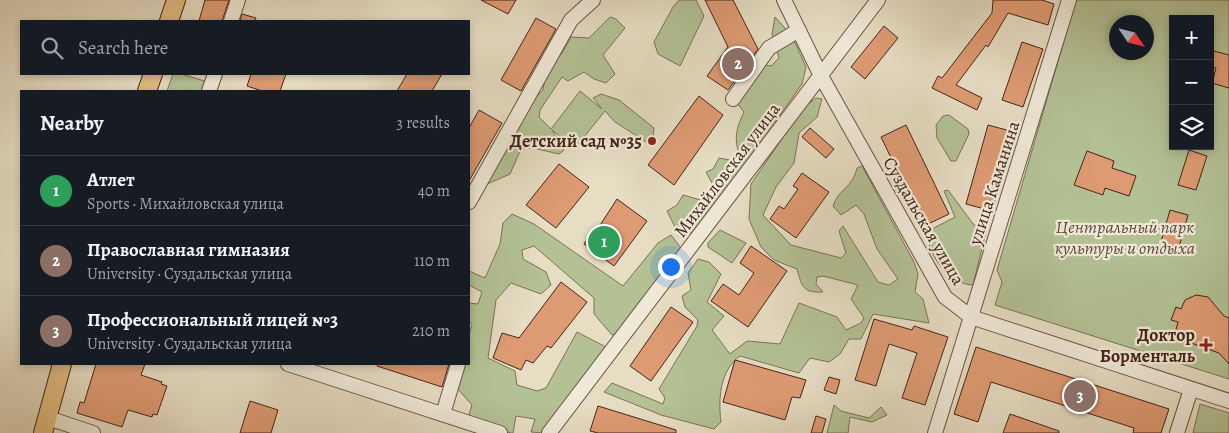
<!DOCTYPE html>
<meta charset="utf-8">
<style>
:root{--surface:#171b24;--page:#242831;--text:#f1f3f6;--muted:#9ea1a6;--line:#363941;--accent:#c59692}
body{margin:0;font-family:Alegreya,serif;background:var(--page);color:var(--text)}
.controls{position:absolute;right:15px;top:15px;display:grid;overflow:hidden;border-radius:0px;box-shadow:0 2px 8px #0003}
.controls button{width:45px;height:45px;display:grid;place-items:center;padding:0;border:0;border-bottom:1px solid var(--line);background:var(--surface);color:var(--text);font:25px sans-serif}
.compass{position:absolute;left:1109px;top:15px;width:45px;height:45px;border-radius:50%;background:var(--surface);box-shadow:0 2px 8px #0003;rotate:125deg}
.you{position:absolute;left:670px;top:266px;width:18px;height:18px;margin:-12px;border:4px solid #fff;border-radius:50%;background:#1a73e8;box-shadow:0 0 0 8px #1a73e833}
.badge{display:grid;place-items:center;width:32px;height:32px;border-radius:50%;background:var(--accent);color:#fff;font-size:16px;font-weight:700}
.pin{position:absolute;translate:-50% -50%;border:2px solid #fff;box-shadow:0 1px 5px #0006}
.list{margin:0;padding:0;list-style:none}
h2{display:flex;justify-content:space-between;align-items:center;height:65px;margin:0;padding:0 20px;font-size:21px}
h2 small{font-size:16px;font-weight:400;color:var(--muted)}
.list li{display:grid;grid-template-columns:32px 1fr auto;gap:15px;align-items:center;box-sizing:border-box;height:70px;padding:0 20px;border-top:1px solid var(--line)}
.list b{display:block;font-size:19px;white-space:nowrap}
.list p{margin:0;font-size:16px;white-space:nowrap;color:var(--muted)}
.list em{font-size:16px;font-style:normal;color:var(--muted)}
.icon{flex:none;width:28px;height:28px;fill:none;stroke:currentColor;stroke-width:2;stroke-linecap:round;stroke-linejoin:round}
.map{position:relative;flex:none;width:1229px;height:433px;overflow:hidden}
.search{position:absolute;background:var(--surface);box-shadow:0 2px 8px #0003;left:20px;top:20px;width:450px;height:55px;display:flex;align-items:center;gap:12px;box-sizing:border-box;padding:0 18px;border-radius:0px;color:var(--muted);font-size:19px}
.panel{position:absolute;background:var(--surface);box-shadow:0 2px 8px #0003;left:20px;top:90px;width:450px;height:275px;border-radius:0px}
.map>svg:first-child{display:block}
.green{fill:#b3c195;stroke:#7c7256;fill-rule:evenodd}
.building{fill:#de9b73;stroke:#462418}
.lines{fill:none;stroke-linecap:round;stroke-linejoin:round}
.minor-casing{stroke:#6e5243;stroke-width:16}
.major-casing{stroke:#462418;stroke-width:20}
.minor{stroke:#efe9d8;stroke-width:14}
.major{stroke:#e3be82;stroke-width:18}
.poi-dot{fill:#8f2418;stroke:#efe9d8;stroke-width:2}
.labels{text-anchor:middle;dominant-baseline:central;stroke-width:4.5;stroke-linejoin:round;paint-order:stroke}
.poi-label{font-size:18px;font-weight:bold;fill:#462418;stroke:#efe9d8;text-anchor:end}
.street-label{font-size:18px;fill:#462418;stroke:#efe9d8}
.park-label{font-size:18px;font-style:italic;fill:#614b37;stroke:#efe9d8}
</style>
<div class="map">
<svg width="1229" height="433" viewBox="0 0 1229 433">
<rect width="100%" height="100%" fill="#e6ddc3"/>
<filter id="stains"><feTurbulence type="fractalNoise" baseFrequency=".004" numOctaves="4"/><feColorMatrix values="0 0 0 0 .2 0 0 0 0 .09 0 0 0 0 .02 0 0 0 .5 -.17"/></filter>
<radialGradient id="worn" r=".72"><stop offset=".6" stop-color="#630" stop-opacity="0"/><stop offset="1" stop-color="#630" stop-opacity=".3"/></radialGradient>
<path class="green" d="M679,0H696L704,16L680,66L658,54L654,42L673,7Z
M1076,0H1229V379L995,305L1002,282L997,270ZM1173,19H1210V146H1173ZM1116,22H1146V52H1116Z
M610,17L616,19L625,28L603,55L615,74L606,83L594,79L584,72L568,81L562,77L540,110L539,117L551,129L580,91L602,109L593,98L601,94L619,100L654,128L653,137L648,143L615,122L605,111L575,148L552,130L564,150L559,154L533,148L521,149L510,174L485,185L531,102L543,90L546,72L562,53L571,37L589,38Z
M775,17L792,36L806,67L802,84L695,235L675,227L667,211L677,205L683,195L704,201L712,183L706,172L713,169L719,158L735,161L741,158C733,140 736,129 744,112L731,96L758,64L771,66L779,58L772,34Z
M173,74H181L208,82L205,91H167Z
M816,98L822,99L817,117L799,133L794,163L776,187L763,215L791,245L841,258L846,253L839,231L843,226L878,282L889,285L898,279L877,249L864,214L856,205L841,215L833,206C840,187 852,189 857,168L862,166L914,262L918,274L915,292L923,299L929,323L873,314L861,339H849L840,354L829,362L810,358L799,373L740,356C720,370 718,399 721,422L714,429L661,415L604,392L612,383L663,404L665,398L659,389L697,326L698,320L685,307L682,296L691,290L688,273L698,259L709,262L721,274L707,302L724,316L712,330L730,354L747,341L780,344L799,303L837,317L846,330L861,323L864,318L851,299L858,285L823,276L817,277L816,284L823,292C803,293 802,287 797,269L774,260L761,247L749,219L751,184L803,108Z
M949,115L968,129L969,134L956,161H951L937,138L936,125L943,116Z
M948,190L974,225L987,228L973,285C951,285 925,254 928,231L955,217L944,191Z
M512,214L534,224L623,286L658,243L671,235L683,251L620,332L612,335L594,314V298L534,246L522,250L523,259L546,272L551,285L541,294L511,283L496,300L488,358L515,371L517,385L537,391L546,388L577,332L608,348L543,433L531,432L535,419L516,416L513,433H511L474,422L469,414L472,405L457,388L461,364H469V335L472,324L469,321V303L478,304L482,292L469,285V271L485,278L500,244L503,223Z
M720,230L746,243L732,263L708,247V243Z
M1200,404L1229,413V433H1193Z
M834,405L841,411L869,418L881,407L887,415L872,422L850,417L848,433H827Z"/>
<path class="building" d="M205,0H229L222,21H199Z
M481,0H516L508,14Z
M705,0H733L758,49L728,90L707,76L728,47Z
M993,0H1042L1054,4L1048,25L1008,13L988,47L986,45L956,85L982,98L977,110L932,88L938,76L942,78L992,13Z
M242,14L256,18L255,21H240Z
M536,18L556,29L521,91L501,80Z
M884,26L898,38L865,79L851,67Z
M1022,42L1043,49L1023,107L1002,100Z
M1210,50L1229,55V88L1212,83L1216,68L1210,66Z
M251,74H286L280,91H262L247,86Z
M407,74H442L432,91H397Z
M699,96L723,115L674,185L648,165Z
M479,110L502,123L469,181V128Z
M906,125L949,214L924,226L881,137Z
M988,125L1014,132L992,211L966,204Z
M810,128L834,149L826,158L802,137Z
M1189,150L1207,156L1196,190L1178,185Z
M1087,151L1114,161L1112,168L1136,176L1129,196L1105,188L1103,195L1074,185Z
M559,164L589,187L556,228L526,205Z
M802,173L829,192L796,238L770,219L779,206L784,209L798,189L793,186Z
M617,199L647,221L614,266L584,244L593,231L595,233Z
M1170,210L1188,215L1179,247L1161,242Z
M751,246L787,271L748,327L711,301L723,284L739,295L754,273L740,263Z
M561,282L587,302L551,348L547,346L533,363L526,360L521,370L493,358L502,333L519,338Z
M1196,295L1208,297L1224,316L1229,318V364L1219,353L1174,337L1178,322L1171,320L1176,307L1181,309L1185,300Z
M671,307L693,322L651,381L630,366Z
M874,319L912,330L914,326L948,337L925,405L902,398L917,353L889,344L876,386L855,380Z
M976,347L1169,409L1161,433H1133L1134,428L991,382L978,422L954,414Z
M735,360L806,380L800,398L792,397L785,420L723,402Z
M96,364H145L141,375L162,382L161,384L167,386L157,415L153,414L152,417L128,410L122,427L77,413L80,402L84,403Z
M378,364H449L442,387L377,366Z
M829,377L840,380L836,394L824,390Z
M250,401L278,410L271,433H240Z
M598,406L676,430V433H598L590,431Z
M1010,414L1059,431V433H1003Z
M816,416L826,419L822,433H811Z"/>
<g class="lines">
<g class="minor-casing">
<path id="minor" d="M784,0L821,76L945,297L971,317L1229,401
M231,21L238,0
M209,91L215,74
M733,99L769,48L799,30
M469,202L571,20L593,0
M288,364L500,433
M443,414L458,364
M48,418L93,433
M549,433L878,0
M935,433L1069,0
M1177,433L1191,389"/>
</g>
<g class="major-casing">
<path id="major" d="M169,21L176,0
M147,91L153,74
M43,433L62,364"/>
</g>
<use href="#minor" class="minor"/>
<use href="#major" class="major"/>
</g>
<g class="poi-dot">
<circle cx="652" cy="141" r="5"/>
<path d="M1203.5 337.5h5v5h5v5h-5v5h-5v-5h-5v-5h5z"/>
</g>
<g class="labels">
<g class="poi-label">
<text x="642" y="141">Детский сад №35</text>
<text x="1195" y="335">Доктор<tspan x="1195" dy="21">Борменталь</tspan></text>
</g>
<g class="street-label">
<text transform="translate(727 170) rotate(-53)">Михайловская улица</text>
<text transform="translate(994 183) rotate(-72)">улица Каманина</text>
<text transform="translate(924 221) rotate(60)">Суздальская улица</text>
</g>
<g class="park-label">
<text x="1125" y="227">Центральный парк<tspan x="1125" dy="21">культуры и отдыха</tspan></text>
</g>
</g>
<rect width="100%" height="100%" filter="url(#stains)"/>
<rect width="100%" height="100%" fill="url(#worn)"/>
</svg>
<div class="controls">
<button>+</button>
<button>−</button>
<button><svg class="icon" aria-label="layers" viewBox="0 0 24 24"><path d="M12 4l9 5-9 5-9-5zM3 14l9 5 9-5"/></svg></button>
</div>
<svg class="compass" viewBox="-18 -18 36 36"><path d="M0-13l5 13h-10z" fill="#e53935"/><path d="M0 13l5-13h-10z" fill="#9ea1a6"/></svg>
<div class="you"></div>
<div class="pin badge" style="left:604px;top:242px;background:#2e9e5b">1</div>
<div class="pin badge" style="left:738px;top:64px;background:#8d6e63">2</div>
<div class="pin badge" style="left:1080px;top:396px;background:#8d6e63">3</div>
<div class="search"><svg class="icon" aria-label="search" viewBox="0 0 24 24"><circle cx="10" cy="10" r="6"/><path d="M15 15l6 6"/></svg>Search here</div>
<section class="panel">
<h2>Nearby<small>3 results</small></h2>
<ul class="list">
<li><span class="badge" style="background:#2e9e5b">1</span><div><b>Атлет</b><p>Sports · Михайловская улица</p></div><em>40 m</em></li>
<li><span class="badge" style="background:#8d6e63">2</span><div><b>Православная гимназия</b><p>University · Суздальская улица</p></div><em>110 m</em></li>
<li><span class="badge" style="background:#8d6e63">3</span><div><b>Профессиональный лицей №3</b><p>University · Суздальская улица</p></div><em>210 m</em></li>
</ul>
</section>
</div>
